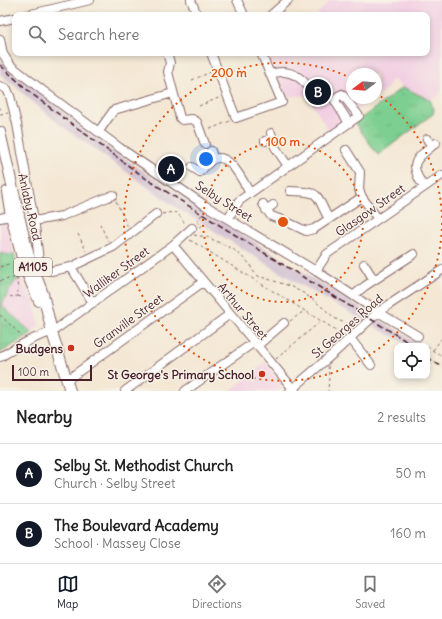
<!DOCTYPE html>
<meta charset="utf-8">
<style>
:root{--surface:#fff;--page:#f2f2f2;--text:#222;--muted:#767676;--line:#e0e0e0;--accent:#111827}
body{margin:0;font-family:Delius,sans-serif;background:var(--page);color:var(--text)}
.controls{position:absolute;right:12px;bottom:12px;display:grid;overflow:hidden;border-radius:8px;box-shadow:0 2px 6px #0003}
.controls button{width:36px;height:36px;display:grid;place-items:center;padding:0;border:0;border-bottom:1px solid var(--line);background:var(--surface);color:var(--text);font:20px sans-serif}
.compass{position:absolute;left:346px;top:68px;width:36px;height:36px;border-radius:50%;background:var(--surface);box-shadow:0 2px 6px #0003;rotate:254deg}
.scale{position:absolute;left:12px;bottom:10px;width:80px;box-sizing:border-box;padding-left:4px;border:2px solid #4a1f2b;border-top:0;font-size:11px;line-height:14px;white-space:nowrap;color:#4a1f2b;-webkit-text-stroke:3px #f7f3e8;paint-order:stroke}
.you{position:absolute;left:206px;top:159px;width:14px;height:14px;margin:-10px;border:3px solid #fff;border-radius:50%;background:#1a73e8;box-shadow:0 0 0 6px #1a73e833}
.badge{display:grid;place-items:center;width:26px;height:26px;border-radius:50%;background:var(--accent);color:#fff;font-size:13px;font-weight:700}
.pin{position:absolute;translate:-50% -50%;border:2px solid #fff;box-shadow:0 1px 4px #0006}
.list{margin:0;padding:0;list-style:none}
h2{display:flex;justify-content:space-between;align-items:center;height:52px;margin:0;padding:0 16px;font-size:17px}
h2 small{font-size:13px;font-weight:400;color:var(--muted)}
.list li{display:grid;grid-template-columns:26px 1fr auto;gap:12px;align-items:center;box-sizing:border-box;height:60px;padding:0 16px;border-top:1px solid var(--line)}
.list b{display:block;font-size:15px;white-space:nowrap}
.list p{margin:0;font-size:13px;white-space:nowrap;color:var(--muted)}
.list em{font-size:13px;font-style:normal;color:var(--muted)}
.icon{flex:none;width:22px;height:22px;fill:none;stroke:currentColor;stroke-width:2;stroke-linecap:round;stroke-linejoin:round}
.map{position:relative;flex:none;width:442px;height:391px;overflow:hidden}
.search{position:absolute;background:var(--surface);box-shadow:0 2px 6px #0003;left:12px;right:12px;top:12px;height:44px;display:flex;align-items:center;gap:10px;box-sizing:border-box;padding:0 14px;border-radius:8px;color:var(--muted);font-size:15px}
.sheet{height:172px;background:var(--surface)}
nav{display:flex;justify-content:space-around;align-items:center;box-sizing:border-box;height:56px;border-top:1px solid var(--line);background:var(--surface);font-size:11px;color:var(--muted)}
nav a{display:grid;justify-items:center;gap:2px}
nav .on{color:var(--accent)}
.map>svg:first-child{display:block}
.built{fill:#f2cfe2}
.railway{fill:#cfbdd0}
.park{fill:url(#park-tufts);stroke:#64775e}
.lines{fill:none;stroke-linecap:round;stroke-linejoin:round}
.minor-casing{stroke:#866566;stroke-width:10}
.major-casing{stroke:#866566;stroke-width:12}
.path{stroke:#866566;stroke-width:1;stroke-dasharray:3 3;stroke-linecap:butt}
.minor{stroke:#fff;stroke-width:8}
.major{stroke:#fff;stroke-width:10}
.rail{stroke:#4a1f2b;stroke-width:1.5;stroke-dasharray:6 3;stroke-linecap:butt}
.path-bridge{stroke:#866566;stroke-width:1;stroke-dasharray:3 3;stroke-linecap:butt}
.ring{fill:none;stroke:#e0560e;stroke-width:2;stroke-dasharray:2 4}
.poi-dot{fill:#c8321e;stroke:#f7f3e8;stroke-width:1.5}
.labels{text-anchor:middle;dominant-baseline:central;stroke-width:3;stroke-linejoin:round;paint-order:stroke}
.shield{fill:#f7f3e8;stroke:#7e5f64;stroke-width:1}
.shield-label{font-size:11px;font-weight:bold;fill:#4a1f2b}
.street-label{font-size:12px;fill:#4a1f2b;stroke:#f7f3e8}
.poi-label{font-size:12px;font-weight:bold;fill:#4a1f2b;stroke:#f7f3e8;text-anchor:end}
.centre{fill:#e0560e;stroke:#f7f3e8;stroke-width:2}
.ring-label{font-size:12px;text-anchor:middle;font-weight:bold;fill:#e0560e;stroke:#f7f3e8;stroke-width:3;stroke-linejoin:round;paint-order:stroke}
</style>
<div class="map">
<svg width="442" height="391" viewBox="0 0 442 391">
<defs>
<pattern id="park-tufts" width="24" height="20" patternUnits="userSpaceOnUse"><rect width="24" height="20" fill="#7dcf91"/><path d="M3 7l-1-3M5 7V3M7 7l1-3M15 17l-1-3M17 17v-4M19 17l1-3" fill="none" stroke="#6eb17d"/></pattern>
</defs>
<rect width="100%" height="100%" fill="#f7f3e8"/>
<filter id="ink" filterUnits="userSpaceOnUse"><feTurbulence type="fractalNoise" baseFrequency=".025" numOctaves="2"/><feDisplacementMap in="SourceGraphic" scale="8" xChannelSelector="R" yChannelSelector="G"/><feConvolveMatrix kernelMatrix="1 2 1 2 8 2 1 2 1" color-interpolation-filters="sRGB"/></filter>
<filter id="wash" filterUnits="userSpaceOnUse"><feTurbulence type="fractalNoise" baseFrequency=".012" numOctaves="4" result="noise"/><feDisplacementMap in="SourceGraphic" scale="16" xChannelSelector="R" yChannelSelector="G"/><feGaussianBlur stdDeviation="0.9" result="paint"/><feColorMatrix in="noise" values="0 0 0 0 0 0 0 0 0 0 0 0 0 0 0 0 0 1.4 0 .05"/><feComposite in="paint" operator="in"/></filter>
<g filter="url(#wash)">
<rect width="100%" height="100%" fill="#f4e8d5"/>
<path class="built" d="M331,0H442V89L437,97L430,100L403,87L392,79L387,89L376,97V74H352V98H374L351,114L349,115L345,112L339,115L342,119L341,123L329,131L315,109L308,95L286,97L266,53H427V15H316Z
M4,216L14,254L9,255L0,253V217Z
M20,279L34,300L39,325L32,333L1,305L15,281Z
M265,362L284,386L278,391H231Z"/>
<path class="railway" d="M0,60L102,143L149,175L296,268L423,346H409L297,283L174,206L58,123L0,74Z"/>
<path class="park" d="M403,87L430,100L434,109L433,114L378,155L355,123Z
M0,253L9,255L14,254L20,279L15,281L1,305L32,333L0,353Z"/>
</g>
<g filter="url(#ink)">
<g class="lines">
<g class="minor-casing">
<path id="minor" d="M191,0L197,15
M237,0L244,15
M27,15L90,0
M271,15L288,0
M0,21L15,18
M0,39L3,54L10,65L42,90L120,148L206,206L316,271L378,312L418,336
M167,53L170,63L168,72L180,118L182,120L192,119L197,122L205,144
M211,53L236,118L282,102L261,53
M271,74C294,66 307,83 318,100
M0,86L7,89L10,96L17,124L35,226L39,261L45,269L51,271L71,267L113,247L156,214
M99,131L114,110L173,93
M271,133L275,147L288,166
M427,139L432,146
M265,141L273,138
M346,150L360,172L359,190L362,197L378,219
M211,151L213,159
M192,167L200,172C204,168 209,161 214,159C230,152 243,182 250,193
M424,187C407,162 416,159 436,143
M290,191C324,192 314,194 329,219
M263,204L271,216L285,221L306,231L314,229L362,197
M266,210L273,205
M0,218L11,216
M228,218L239,201L349,123L359,116L342,94L338,96L335,101L349,123
M34,221L62,216L113,195
M173,245L295,391
M364,264L374,280
M71,267L93,303
M316,271L327,254L442,175
M354,295L365,286L414,254
M350,338L371,365
M257,346L284,323
M0,357C17,347 33,337 52,332L173,245L192,228
M67,380L203,282
M125,391L230,314
M185,391L253,343
M290,391L334,353L378,312L442,270"/>
</g>
<g class="major-casing">
<path id="major" d="M0,132L23,233L30,260L43,294L52,332L70,391
M7,192L11,216L25,269L39,301"/>
</g>
<path class="path" d="M192,80L211,72
M199,106L221,97
M0,107V113
M0,114L8,113
M210,129L230,121
M116,201L128,227
M162,214C179,211 176,211 186,225
M197,222L202,225L200,228L198,226
M100,224L108,241
M78,234L86,251
M194,235L207,237L233,249L250,264L252,270L258,276L290,286L305,294L316,302L336,319L353,327
M190,240L344,335
M0,267L11,263
M0,281L17,277L18,296L13,297L10,296
M18,296L24,298
M0,315L22,336
M290,321L304,311
M419,342L425,346
M427,347L442,356
M433,350L442,338
M276,359L321,321
M328,366L329,377L328,391"/>
<use href="#minor" class="minor"/>
<use href="#major" class="major"/>
<path class="rail" d="M0,65L32,94L65,119L148,180L208,218L414,346
M427,357L442,367"/>
<path class="path-bridge" d="M197,222L204,211"/>
</g>
</g>
<g class="ring">
<circle cx="283" cy="222" r="80"/>
<path d="M442 223A159 159 0 1 1 351 78M376 93A159 159 0 0 1 442 221"/>
</g>
<g class="poi-dot">
<circle cx="71" cy="348" r="4"/>
<circle cx="262" cy="374" r="4"/>
</g>
<g class="labels">
<rect class="shield" x="14" y="258" width="38" height="18" rx="3"/>
<g class="shield-label">
<text x="33" y="267">A1105</text>
</g>
<g class="street-label">
<text transform="translate(224 201) rotate(32)">Selby Street</text>
<text transform="translate(30 207) rotate(77)">Anlaby Road</text>
<text transform="translate(370 210) rotate(-35)">Glasgow Street</text>
<text transform="translate(116 272) rotate(-36)">Walliker Street</text>
<text transform="translate(243 311) rotate(50)">Arthur Street</text>
<text transform="translate(128 321) rotate(-36)">Granville Street</text>
<text transform="translate(347 326) rotate(-41)">St Georges Road</text>
</g>
<g class="poi-label">
<text x="63" y="348">Budgens</text>
<text x="254" y="374">St George's Primary School</text>
</g>
</g>
<circle cx="283" cy="222" r="6" class="centre"/>
<g class="ring-label">
<text x="229" y="77">200 m</text>
<text x="283" y="146">100 m</text>
</g>
</svg>
<div class="controls">
<button><svg class="icon" aria-label="locate" viewBox="0 0 24 24"><circle cx="12" cy="12" r="6"/><path d="M12 2v4M12 18v4M2 12h4M18 12h4"/></svg></button>
</div>
<svg class="compass" viewBox="-18 -18 36 36"><path d="M0-13l5 13h-10z" fill="#e53935"/><path d="M0 13l5-13h-10z" fill="#767676"/></svg>
<div class="scale">100 m</div>
<div class="you"></div>
<div class="pin badge" style="left:171px;top:169px">A</div>
<div class="pin badge" style="left:318px;top:92px">B</div>
<div class="search"><svg class="icon" aria-label="search" viewBox="0 0 24 24"><circle cx="10" cy="10" r="6"/><path d="M15 15l6 6"/></svg>Search here</div>
</div>
<section class="sheet">
<h2>Nearby<small>2 results</small></h2>
<ul class="list">
<li><span class="badge">A</span><div><b>Selby St. Methodist Church</b><p>Church · Selby Street</p></div><em>50 m</em></li>
<li><span class="badge">B</span><div><b>The Boulevard Academy</b><p>School · Massey Close</p></div><em>160 m</em></li>
</ul>
</section>
<nav>
<a class="on"><svg class="icon" aria-label="map" viewBox="0 0 24 24"><path d="M3 6l6-2 6 2 6-2v14l-6 2-6-2-6 2zM9 4v14M15 6v14"/></svg>Map</a>
<a><svg class="icon" aria-label="directions" viewBox="0 0 24 24"><path d="M12 3l9 9-9 9-9-9zM9 14v-3h6M13 9l2 2-2 2"/></svg>Directions</a>
<a><svg class="icon" aria-label="saved" viewBox="0 0 24 24"><path d="M7 4h10v16l-5-4-5 4z"/></svg>Saved</a>
</nav>
